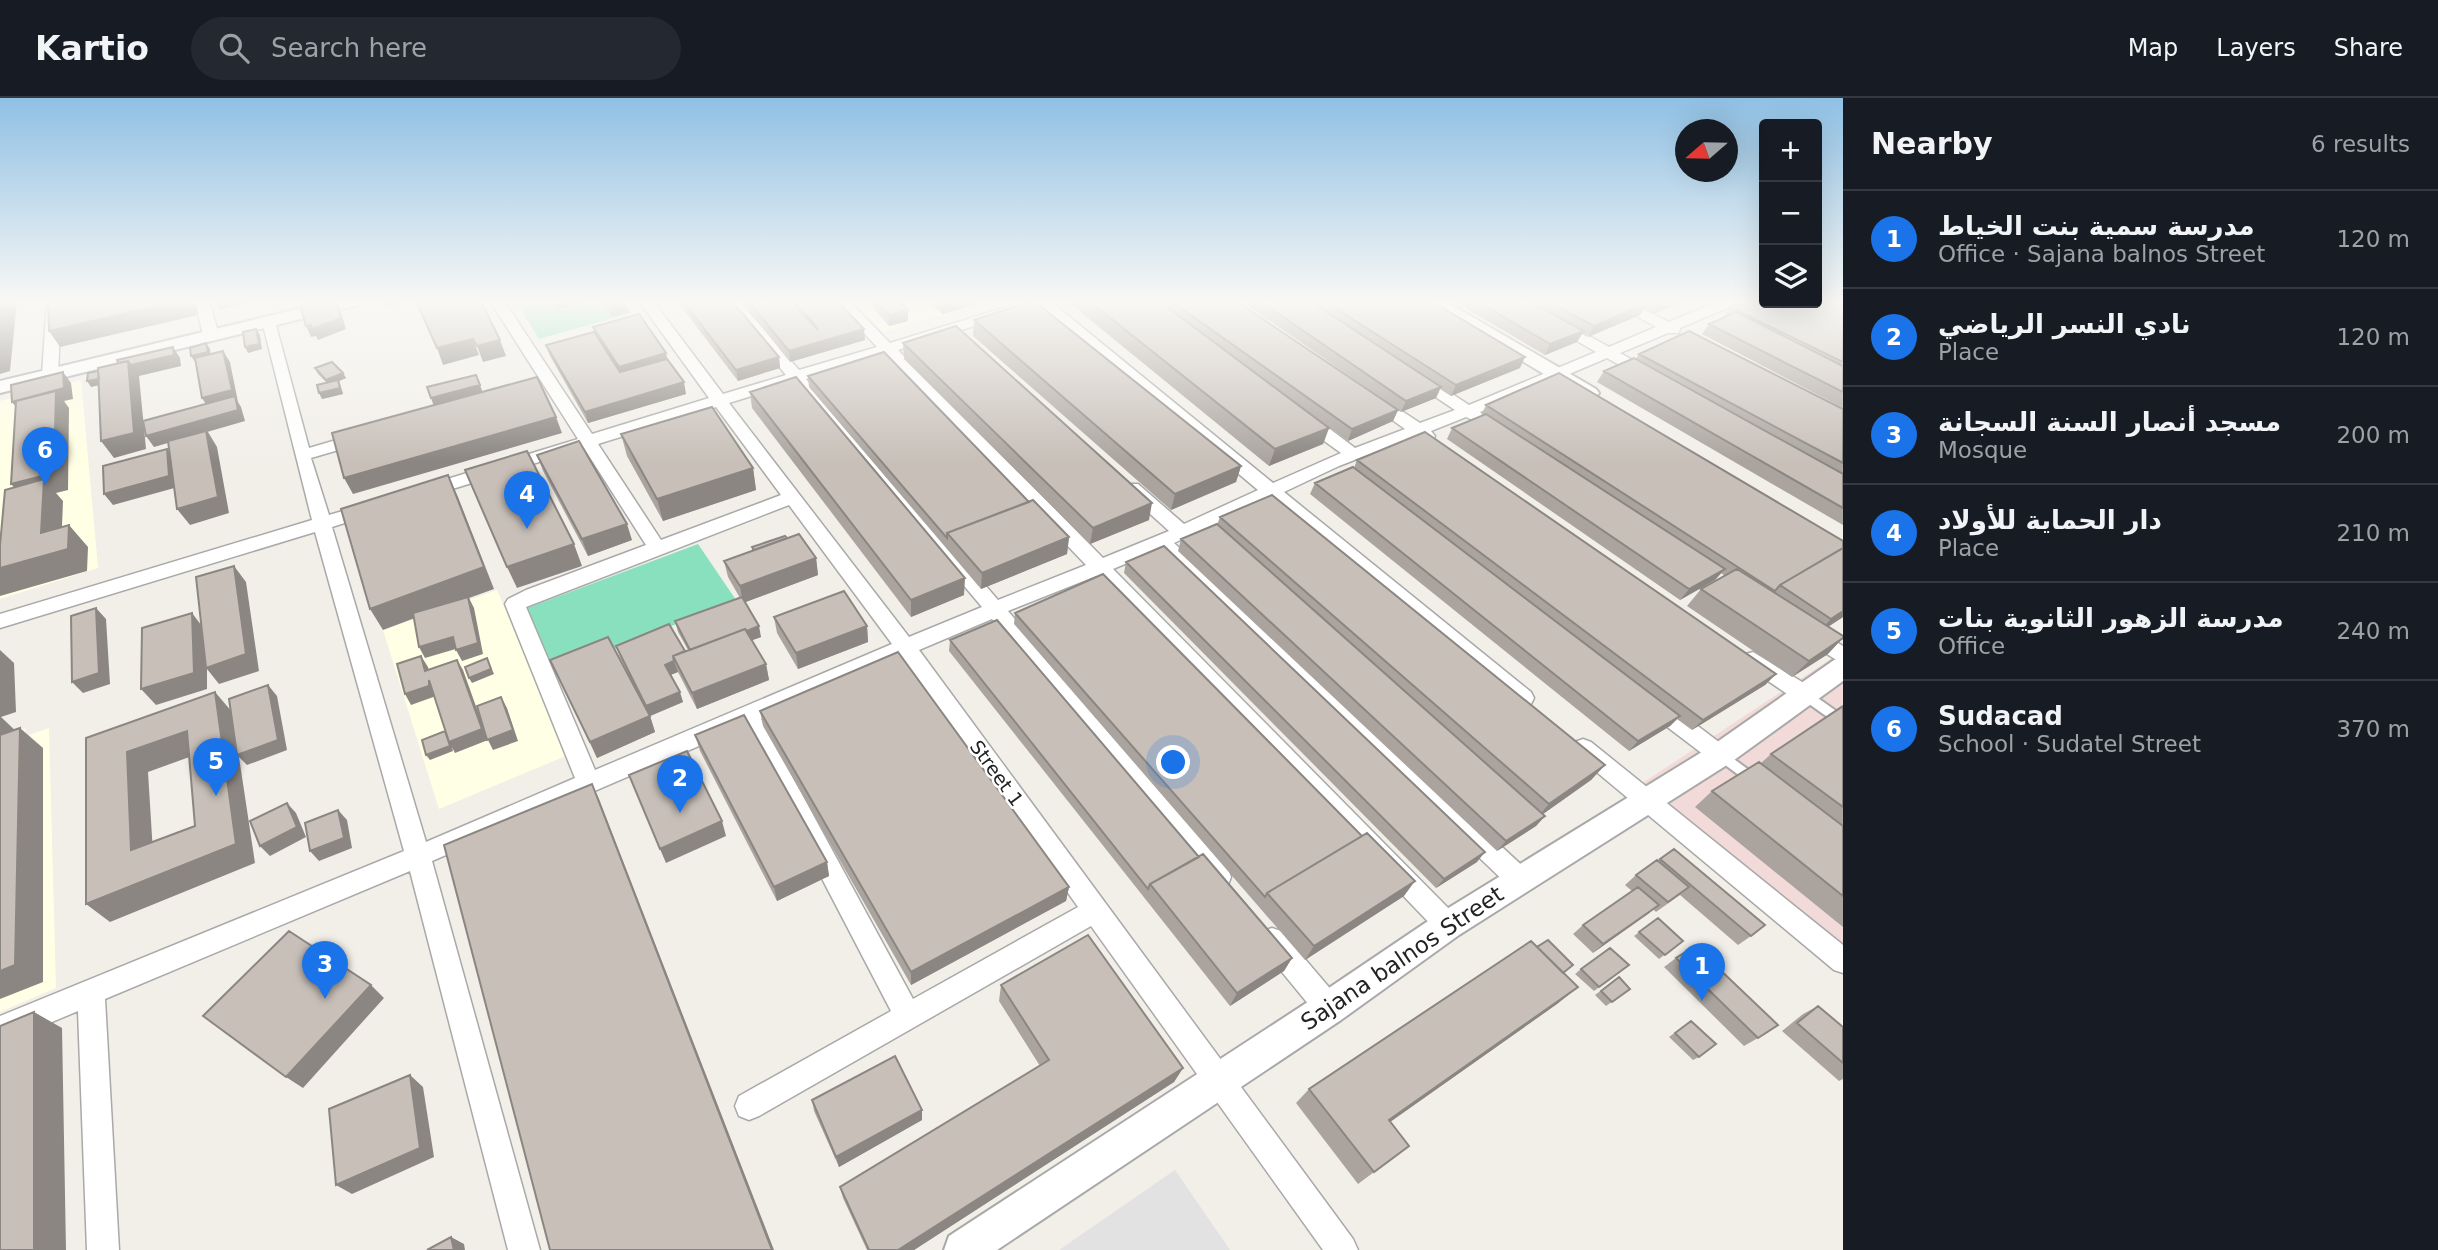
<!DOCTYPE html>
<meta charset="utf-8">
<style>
:root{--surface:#171b24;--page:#242831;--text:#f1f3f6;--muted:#9ea1a6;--line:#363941;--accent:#1a73e8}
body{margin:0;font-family:"DejaVu Sans",Vazirmatn,sans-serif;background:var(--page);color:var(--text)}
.controls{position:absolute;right:21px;top:21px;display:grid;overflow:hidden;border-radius:7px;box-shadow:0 7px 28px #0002}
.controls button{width:63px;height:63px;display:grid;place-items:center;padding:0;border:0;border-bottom:2px solid var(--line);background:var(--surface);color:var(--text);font:35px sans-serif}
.compass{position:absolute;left:1675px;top:21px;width:63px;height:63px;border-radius:50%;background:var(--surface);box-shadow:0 7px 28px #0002;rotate:250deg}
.you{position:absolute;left:1174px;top:665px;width:24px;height:24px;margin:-18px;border:5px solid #fff;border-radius:50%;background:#1a73e8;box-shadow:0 0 0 10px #1a73e833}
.badge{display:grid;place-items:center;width:46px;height:46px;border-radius:50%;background:var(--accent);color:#fff;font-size:23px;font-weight:700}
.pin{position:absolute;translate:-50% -58px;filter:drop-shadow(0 2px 4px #0008)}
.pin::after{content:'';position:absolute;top:37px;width:24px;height:21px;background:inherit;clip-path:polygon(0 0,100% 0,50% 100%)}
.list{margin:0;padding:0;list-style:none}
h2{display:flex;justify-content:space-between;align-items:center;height:91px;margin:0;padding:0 28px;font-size:30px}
h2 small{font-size:23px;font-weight:400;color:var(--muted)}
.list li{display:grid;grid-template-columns:46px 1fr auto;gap:21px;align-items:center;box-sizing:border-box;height:98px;padding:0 28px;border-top:2px solid var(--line)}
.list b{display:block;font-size:26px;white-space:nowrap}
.list p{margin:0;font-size:23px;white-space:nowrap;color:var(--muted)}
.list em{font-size:23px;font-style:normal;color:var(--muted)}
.icon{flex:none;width:38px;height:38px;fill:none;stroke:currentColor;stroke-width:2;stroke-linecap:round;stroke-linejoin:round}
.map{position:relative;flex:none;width:1843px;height:1152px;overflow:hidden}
header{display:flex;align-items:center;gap:42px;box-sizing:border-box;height:98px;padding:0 35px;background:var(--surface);border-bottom:2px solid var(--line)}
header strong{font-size:33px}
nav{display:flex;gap:38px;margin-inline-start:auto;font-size:24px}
.search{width:490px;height:63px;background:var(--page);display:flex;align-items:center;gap:18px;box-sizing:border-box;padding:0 24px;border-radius:38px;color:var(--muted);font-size:26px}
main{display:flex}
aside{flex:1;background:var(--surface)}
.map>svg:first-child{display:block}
.commercial{fill:#f2dad9}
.education{fill:#ffffe5}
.pitch{fill:#88e0be}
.parking{fill:#e2e2e2}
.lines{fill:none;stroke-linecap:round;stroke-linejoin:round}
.service-casing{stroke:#a9a9a9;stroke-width:14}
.minor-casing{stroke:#a9a9a9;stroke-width:3}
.tertiary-casing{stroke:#a9a9a9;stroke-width:4}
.service{stroke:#fff;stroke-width:10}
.minor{fill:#fff;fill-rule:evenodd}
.tertiary{fill:#fff;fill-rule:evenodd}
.wall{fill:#aba49e}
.shaded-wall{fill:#8b8681}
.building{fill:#c7bfb8;stroke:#8b8681;stroke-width:2;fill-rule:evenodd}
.labels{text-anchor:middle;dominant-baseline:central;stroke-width:5;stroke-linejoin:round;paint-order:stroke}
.street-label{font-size:19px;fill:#222;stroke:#fff}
.near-street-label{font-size:23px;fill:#222;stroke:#fff}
</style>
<header>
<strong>Kartio</strong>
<div class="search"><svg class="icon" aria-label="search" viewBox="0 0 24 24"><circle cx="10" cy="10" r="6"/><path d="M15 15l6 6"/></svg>Search here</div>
<nav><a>Map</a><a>Layers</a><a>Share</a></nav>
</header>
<main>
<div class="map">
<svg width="1843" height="1152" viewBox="0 0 1843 1152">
<rect width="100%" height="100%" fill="#f2efe9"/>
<path class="commercial" d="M1843,553V851L1641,686Z"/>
<path class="education" d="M854,203H990L883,234Z
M81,282L98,470L0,501V303Z
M497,492L568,657L439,711L383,532Z
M25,630L26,638L49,630L56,890L0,914V639Z"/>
<path class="pitch" d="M516,203H622L631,215L539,241Z
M698,446L736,502L552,576L522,512Z"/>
<path class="parking" d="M1175,1072L1230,1152H1059Z"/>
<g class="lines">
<g class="service-casing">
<path id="service" d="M1805,597L1843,624
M1720,657L1754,682"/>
</g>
<g class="minor-casing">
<path id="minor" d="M47,203H61L58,277L50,282L42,277Z
M195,203H209L219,237L216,240H206L203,237Z
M490,203H504L592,336L709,300L639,203H653L723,296L786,277L724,203H739L799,272L877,249L834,203H849L890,245L1026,203H1050L1273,385L1341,355L1298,324L1296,320L1298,316H1310L1355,350L1405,331L1367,304L1365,301L1367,298H1379L1420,325L1455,312L1410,282L1408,279L1410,276H1422L1469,307L1596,254L1508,203H1525L1609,249L1656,229L1610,203H1628L1669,224L1719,203H1738L1736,206L1680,230L1679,235H1668L1620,255L1656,275L1658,278L1656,281H1644L1607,260L1480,314L1485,319L1483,323L1477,324L1466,319L1431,333L1435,338L1433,342L1427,343L1416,338L1339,368L1284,394L1531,594L1534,600L1531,606L1523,608L1515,606L1269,401L1174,445L1528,773L1531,781L1528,789L1519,792L1510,789L1158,452L1113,471L1457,819L1461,827L1457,835L1448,839L1439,835L1096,478L1008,513L1228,771L1231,779L1228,787L1219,790L1210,787L992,521L919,552L1353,1141L1358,1152H1323L1091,828L759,1018L749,1022L739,1018L735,1008L739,998L891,913L743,629L432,763L540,1152H508L410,773L105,901L119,1152H87L78,913L0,946V918L404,753L315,434L0,530V516L312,422L262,223L264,220H274L309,350L360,335L368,340L366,344L311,360L329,417L370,405L379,411L376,415L332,429L426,744L575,680L505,506L508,501L526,492L646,447L584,350L430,398H418L415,394L418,390L578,341ZM1038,208L1258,392L1184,426L1138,386H1126L1123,390L1126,394L1169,433L1103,460L898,252ZM884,256L1086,467L998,502L806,281ZM793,285L982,509L909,539L729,305ZM716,309L781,397L661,442L598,346ZM789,407L892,546L595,672L526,509ZM902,560L1078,809L913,901L761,621Z
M1808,527L1843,548V566L1801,540L1798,535L1801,530Z
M1753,554L1812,590L1815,596L1812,602L1804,604L1796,602L1746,568L1743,562L1746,556Z
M1653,598L1661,600L1728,651L1731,657L1728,663L1720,666L1712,663L1645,612L1642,606L1645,600Z
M1583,641L1591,644L1843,847V875L1834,872L1575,656L1572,650L1575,644Z
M1272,830L1281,833L1339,901L1342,910L1339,919L1329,923L1319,919L1263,851L1259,842L1263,833Z"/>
</g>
<g class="tertiary-casing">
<path id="tertiary" d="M331,203H361L358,207L0,295V283Z
M1423,203H1445L1596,291L1599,295L1596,299H1582Z
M1843,559V583L1730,665L1459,837L1341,922L997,1152H944L949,1138L1317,898L1437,817L1710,649L1834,562Z"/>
</g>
<use href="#service" class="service"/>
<use href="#minor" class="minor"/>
<use href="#tertiary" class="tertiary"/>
</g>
<path class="wall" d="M600,203H626L629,214L612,219Z
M677,203H732L779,259L780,270L738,283Z
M741,203H837L865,242L790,264Z
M867,203H900L908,223L889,228Z
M929,203H988L942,216Z
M1072,203H1236L1398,312L1393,323L1348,343L1321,323L1329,330L1323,346L1269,368L1072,207Z
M1241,203H1431L1520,270L1451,298L1440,291L1436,300L1401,314Z
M1453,203H1681L1679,206L1652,216L1643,211L1640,217L1588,239L1582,236L1577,244L1545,257Z
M1843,208V310L1702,236L1709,226L1723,219L1730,209Z
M974,222L1241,368L1236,384L1171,412L973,238Z
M593,229L667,261L686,296L588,325L550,258L546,247L594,234Z
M903,245L1149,422L1090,446L904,261Z
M1639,256L1843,311V427L1597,284L1604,273L1636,261Z
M315,270L343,275L346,280L339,283L343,296L322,301L327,285L318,276Z
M808,278L1029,404L1069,439L1067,456L981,491L809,289Z
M750,294L964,497L911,519L752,310Z
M1486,307L1843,519L1828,529V556L1792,579L1687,508L1701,491L1725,478L1721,475L1715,482L1680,502L1447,341L1452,330L1481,318Z
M621,336L753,370L756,392L663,423L627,358Z
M537,357L632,442L588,458L543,373Z
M1357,362L1776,576L1765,587L1692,632L1677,621L1670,628L1629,653L1310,396L1315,385L1354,370Z
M1220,419L1605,667L1591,682L1543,716L1545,718L1536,728L1497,753L1178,453L1181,441L1217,427Z
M787,440L816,460L818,477L745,504L761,539L752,542L766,566L769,582L697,611L678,574L670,577L683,604L650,618L655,634L597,660L550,562L635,590L620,559L616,548L685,553L688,552L678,534L675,523L740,500L728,479L724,463L752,453V449Z
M1126,464L1477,764L1436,790L1124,475Z
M1015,515L1404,798L1305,862L1014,526Z
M774,519L867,528L868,544L798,571L777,535Z
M950,542L1199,759L1292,860L1284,873L1230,908L949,553Z
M1843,608V829L1695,709L1712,693L1761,665L1771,656Z
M760,613L1069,789L1066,803L911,887L763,628Z
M695,637L827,764L829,778L777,803L700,653Z
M1674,751L1751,838L1738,847L1680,797L1656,814L1653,811L1593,855L1573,836L1583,827L1632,793L1625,787L1636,777Z
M1658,820L1683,843L1659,861L1634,838Z
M1676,860L1758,940L1744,948L1664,869Z
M1629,867L1594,893L1575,876L1581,871Z
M1563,875L1578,889L1557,906L1390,1024L1409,1048L1358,1086L1296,1005L1309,991Z
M1619,879L1630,891L1606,908L1595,897Z
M1001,887L1183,970L1174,984L914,1152H867L843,1100L840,1089L1040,968L999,903Z
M1818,908L1843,929V981L1839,983L1782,933L1803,916Z
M1691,923L1699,959L1693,962L1669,939Z
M812,1002L922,1012V1022L839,1069L814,1013Z"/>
<path class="shaded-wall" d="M3,203H17L10,273L0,276V234Z
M179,203H196L198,217L60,249L49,233Z
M215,203H256L220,211Z
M336,203L340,211L346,231L318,242L316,238L311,239L306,228Z
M390,203H411V204L387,209L385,204Z
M555,203H589L557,212Z
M626,203L629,214L612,219L609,208Z
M950,203H988L942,216V205Z
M1666,203H1681L1679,206L1652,216L1658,206Z
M1646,206L1640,217L1588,239L1594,228Z
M908,212V223L889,228V217Z
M256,231L260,237L262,251L248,255L245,249Z
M864,231L865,242L790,264L789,253Z
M1584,233L1577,244L1545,257L1550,246Z
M473,241L479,257L443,267L437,250Z
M500,242L506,258L483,264L477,248Z
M206,245L210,251L211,260L195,264L191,258Z
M173,249L180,260L181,268L139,278L146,351L114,360L101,343L128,263Z
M223,253L230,264L238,304L241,309L245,323L207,334H208L217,349L229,415L190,427L177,411L206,334L154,349L146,338L209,311L202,300Z
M666,255L670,272L623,285L619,269Z
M779,259L780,270L738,283L736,272Z
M1525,259L1520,270L1451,298L1456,287Z
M63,274L71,285L73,301L64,303L69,310L68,392L56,395L63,403L61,453L69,427L88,449L87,473L0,498V470L41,435L26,403L11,386L21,315L12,304Z
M343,275L346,280L339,283L343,296L322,301L319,295L329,287L326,282Z
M116,277L119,283L91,289L87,283Z
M684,284L686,296L588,325L585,314Z
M480,287L484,298L435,311L431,300Z
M1441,289L1436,300L1401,314L1406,303Z
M1398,312L1393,323L1348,343L1352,331Z
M556,319L562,335L353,396L344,380Z
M1329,330L1323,346L1269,368L1275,351Z
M167,351L175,362L178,389L113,407L104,396Z
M1241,368L1236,384L1171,412L1175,396Z
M753,370L756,392L663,423L657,401Z
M448,377L458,399L494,491L469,500L474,510L483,556L462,563L456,552L468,500L383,532L370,511Z
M1152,405L1149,422L1090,446L1093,430Z
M627,426L632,442L588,458L582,441Z
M1069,439L1067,456L981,491L982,475Z
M574,446L582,468L517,490L507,469Z
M816,460L818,477L743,505L740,488Z
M234,468L246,484L259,573L219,586L207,571V591L156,607L141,591L192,515L205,532Z
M1725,471L1715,482L1680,502L1689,491Z
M965,480L964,497L911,519V502Z
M96,510L106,521L110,586L83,595L72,584Z
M1843,513V519L1815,537L1831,521Z
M759,528L761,539L694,564L691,553Z
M867,528L868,544L798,571L796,555Z
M453,539L459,550L425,560L419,549Z
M1843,540L1828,556L1792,579L1809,563Z
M0,552L14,565L16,614L1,619L18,635L0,645Z
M421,558L428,569L432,584L425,573Z
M487,560L494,576L472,585L469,580Z
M457,562L463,572L488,642L501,599L507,610L518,643L493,652L488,642L455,655L452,649L453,653L430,662L426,657L445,633Z
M674,563L678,574L668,578L665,567Z
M766,566L769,582L697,611L692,595Z
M1776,576L1765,587L1692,632L1703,622Z
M429,582L436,598L411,607L405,596Z
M268,587L277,598L287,652L247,667L239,659L255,765L110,824L86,806L236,746L215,594L233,615Z
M680,594L683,604L650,618L655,634L597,660L590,644L646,608Z
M1680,618L1670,628L1629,653L1638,643Z
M20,630L43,650V884L0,901V873Z
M187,633L206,653L148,674L154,771L131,752L127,654Z
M1605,667L1591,682L1536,721L1549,706Z
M592,686L599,701L774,1152H772Z
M287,705L296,715L306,739L270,758L260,748Z
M338,712L347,722L352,750L319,763L310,753Z
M1545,718L1536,728L1497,753L1506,743Z
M722,723L726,738L666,765L660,751Z
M1485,754L1477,764L1436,790L1444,781Z
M827,764L829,778L777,803L774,789Z
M1415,783L1404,798L1305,862L1314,848Z
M1069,789L1066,803L911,887V874Z
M1659,807L1648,816L1593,855L1603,846Z
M1292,860L1284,873L1230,908L1237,895Z
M371,887L384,900L303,990L286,979Z
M1578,889L1557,906L1373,1036L1389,1022Z
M34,914L62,930L66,1152H34Z
M1183,970L1174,984L914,1152H898Z
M410,977L423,989L434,1059L352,1096L336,1087Z
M922,1012V1022L839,1069L836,1059Z
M451,1139L464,1146L465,1152H454Z"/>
<path class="building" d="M0,203H3L0,234Z
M48,203H121L123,208L122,203H179L49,233Z
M322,203H336L341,220L312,231L311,227L306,228L300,207Z
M416,203H481L500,242L477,248L473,241L437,250Z
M605,203H626L609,208Z
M683,203H732L779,259L736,272Z
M748,203H837L864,231L789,253ZM792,204H793L811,222L818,232Z
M876,203H900L908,212L889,217Z
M1032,203H1034L1241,368L1175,396L974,222Z
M1089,203H1159L1329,330L1275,351Z
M1171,203H1236L1398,312L1352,331Z
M1260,203H1310L1441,289L1406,303Z
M1324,203H1431L1525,259L1456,287Z
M1476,203H1529L1584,233L1550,246Z
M1546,203H1639L1646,206L1594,228Z
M1653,203H1666L1658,206Z
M1744,203H1764V205H1817V203H1832L1843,208V264L1730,209Z
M1736,214L1843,268V294L1709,226Z
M639,216L666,255L619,269L593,229Z
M956,228L1152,405L1093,430L903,245Z
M256,231L259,246L245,249L243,234Z
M1689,233L1843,311V365L1639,256Z
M594,234L620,274L667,261L684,284L585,314L546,247Z
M206,245L208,254L191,258L190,250Z
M173,249L174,257L131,267L128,263L118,265L117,262Z
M223,253L232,292L202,300L195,260Z
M884,254L1029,404L947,435V440L808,278Z
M1634,260L1843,376V410L1604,273Z
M128,263L134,335L101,343L98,270Z
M332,264L343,275L326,282L315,270Z
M98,273L99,281L87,283L88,275Z
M63,274L64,290L12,304L11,287Z
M1559,275L1843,443V450L1780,487L1775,493L1486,307Z
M476,277L480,287L431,300L427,289Z
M537,279L556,319L344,380L332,335Z
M796,279L965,480L911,502L750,294Z
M338,282L340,290L319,295L317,287Z
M56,293L54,375L11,386L16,303Z
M235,298L238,312L146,338L143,323Z
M712,309L753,370L657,401L621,336Z
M1486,316L1725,471L1689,491L1452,330Z
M206,333L218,399L177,411L168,343Z
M1425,334L1776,576L1703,622L1357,362Z
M579,343L627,426L582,441L537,357Z
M167,351L169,378L104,396L103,368Z
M527,353L574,446L507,469L465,372Z
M1353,369L1680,618L1638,643L1315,385Z
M448,377L484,469L370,511L341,411Z
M44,381L41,435L69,427L68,451L0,470V447L5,392Z
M1272,397L1605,667L1549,706L1220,419Z
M1033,402L1069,439L982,475L947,435Z
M1217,426L1545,718L1506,743L1181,441Z
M799,436L816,460L740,488L724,463Z
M785,438L787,440L754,452L752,449Z
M1164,448L1485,754L1444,781L1126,464Z
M1843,450V513L1831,521L1780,487Z
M234,468L246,556L206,570L196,479Z
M1737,471L1843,538V540L1809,563L1701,491Z
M1103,476L1362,738L1267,795L1265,799L1015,515Z
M844,493L867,528L796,555L774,519Z
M468,499L478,545L456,552L453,539L419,549L413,515Z
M742,499L759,528L747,533L745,531L690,552L675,523Z
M96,510L99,575L72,584L71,518Z
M192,515L194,575L141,591L142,530Z
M997,522L1199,759L1150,786L1148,791L950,542Z
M669,526L685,553L673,558L674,563L665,567L680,594L646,608L616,548Z
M745,531L766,566L692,595L673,558Z
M608,539L650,618L590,644L550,562Z
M898,554L1069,789L911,874L760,613Z
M421,558L425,573L457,562L482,631L449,644L429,582V588L405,596L397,566Z
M487,560L491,571L469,580L465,569Z
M268,587L278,642L237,657L229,601Z
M215,594L236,746L86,806V640ZM187,633L195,728L131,752L127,654Z
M501,599L513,632L487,642L477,608Z
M1843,608V709L1771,656Z
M744,617L827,764L774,789L695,637Z
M20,630L15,867L0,873V637Z
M445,633L450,648L426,657L422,642Z
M687,653L722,723L660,751L629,677Z
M1759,664L1843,728V798L1712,693Z
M592,686L772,1152H550L444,747Z
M287,705L297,729L260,748L250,723Z
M338,712L344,740L310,753L305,725Z
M1367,735L1415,783L1314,848L1267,795Z
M1674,751L1765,827L1751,838L1660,761Z
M1203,756L1292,860L1237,895L1150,786Z
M1657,762L1689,789L1668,804L1636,777Z
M1638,789L1659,807L1603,846L1583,827Z
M1658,820L1683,843L1665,857L1639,834Z
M289,833L371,887L286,979L203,918Z
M1088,837L1183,970L898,1152H869L840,1089L1049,962L1001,887Z
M1548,842L1573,867L1563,875L1537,849Z
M1531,843L1578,889L1389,1022L1409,1048L1374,1074L1309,991Z
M1695,848L1778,927L1758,940L1676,860Z
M1610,850L1629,867L1599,889L1581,871Z
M1619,879L1630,891L1612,904L1601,893Z
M1818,908L1843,929V965L1797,925Z
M34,914V1152H0V928Z
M1691,923L1716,946L1699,959L1675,935Z
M895,958L922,1012L836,1059L812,1002Z
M410,977L420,1050L336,1087L329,1011Z
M451,1139L454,1152H427Z"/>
<linearGradient id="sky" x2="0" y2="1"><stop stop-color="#8fc0e4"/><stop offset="0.56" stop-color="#f9f8f5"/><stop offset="1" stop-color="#f9f8f5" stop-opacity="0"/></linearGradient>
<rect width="1843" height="364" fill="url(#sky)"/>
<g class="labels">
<g class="street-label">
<text transform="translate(997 675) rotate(54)">Street 1</text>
</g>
<g class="near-street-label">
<text transform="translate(1402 860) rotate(-34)">Sajana balnos Street</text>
</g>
</g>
</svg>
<div class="controls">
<button>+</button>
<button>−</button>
<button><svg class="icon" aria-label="layers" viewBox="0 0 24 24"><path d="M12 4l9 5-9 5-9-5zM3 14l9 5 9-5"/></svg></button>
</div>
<svg class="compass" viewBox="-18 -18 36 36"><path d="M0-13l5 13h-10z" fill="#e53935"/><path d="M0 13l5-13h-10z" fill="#9ea1a6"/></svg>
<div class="you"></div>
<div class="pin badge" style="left:1702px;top:903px">1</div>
<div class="pin badge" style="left:680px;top:715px">2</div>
<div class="pin badge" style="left:325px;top:901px">3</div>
<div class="pin badge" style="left:527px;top:431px">4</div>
<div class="pin badge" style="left:216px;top:698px">5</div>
<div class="pin badge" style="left:45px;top:387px">6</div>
</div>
<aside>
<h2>Nearby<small>6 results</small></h2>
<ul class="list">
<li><span class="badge">1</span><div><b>مدرسة سمية بنت الخياط</b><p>Office · Sajana balnos Street</p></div><em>120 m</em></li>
<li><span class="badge">2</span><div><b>نادي النسر الرياضي</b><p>Place</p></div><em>120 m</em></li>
<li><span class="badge">3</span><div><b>مسجد أنصار السنة السجانة</b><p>Mosque</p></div><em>200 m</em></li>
<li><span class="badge">4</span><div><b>دار الحماية للأولاد</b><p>Place</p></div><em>210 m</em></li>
<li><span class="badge">5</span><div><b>مدرسة الزهور الثانوية بنات</b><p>Office</p></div><em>240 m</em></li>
<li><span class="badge">6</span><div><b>Sudacad</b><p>School · Sudatel Street</p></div><em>370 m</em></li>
</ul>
</aside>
</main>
